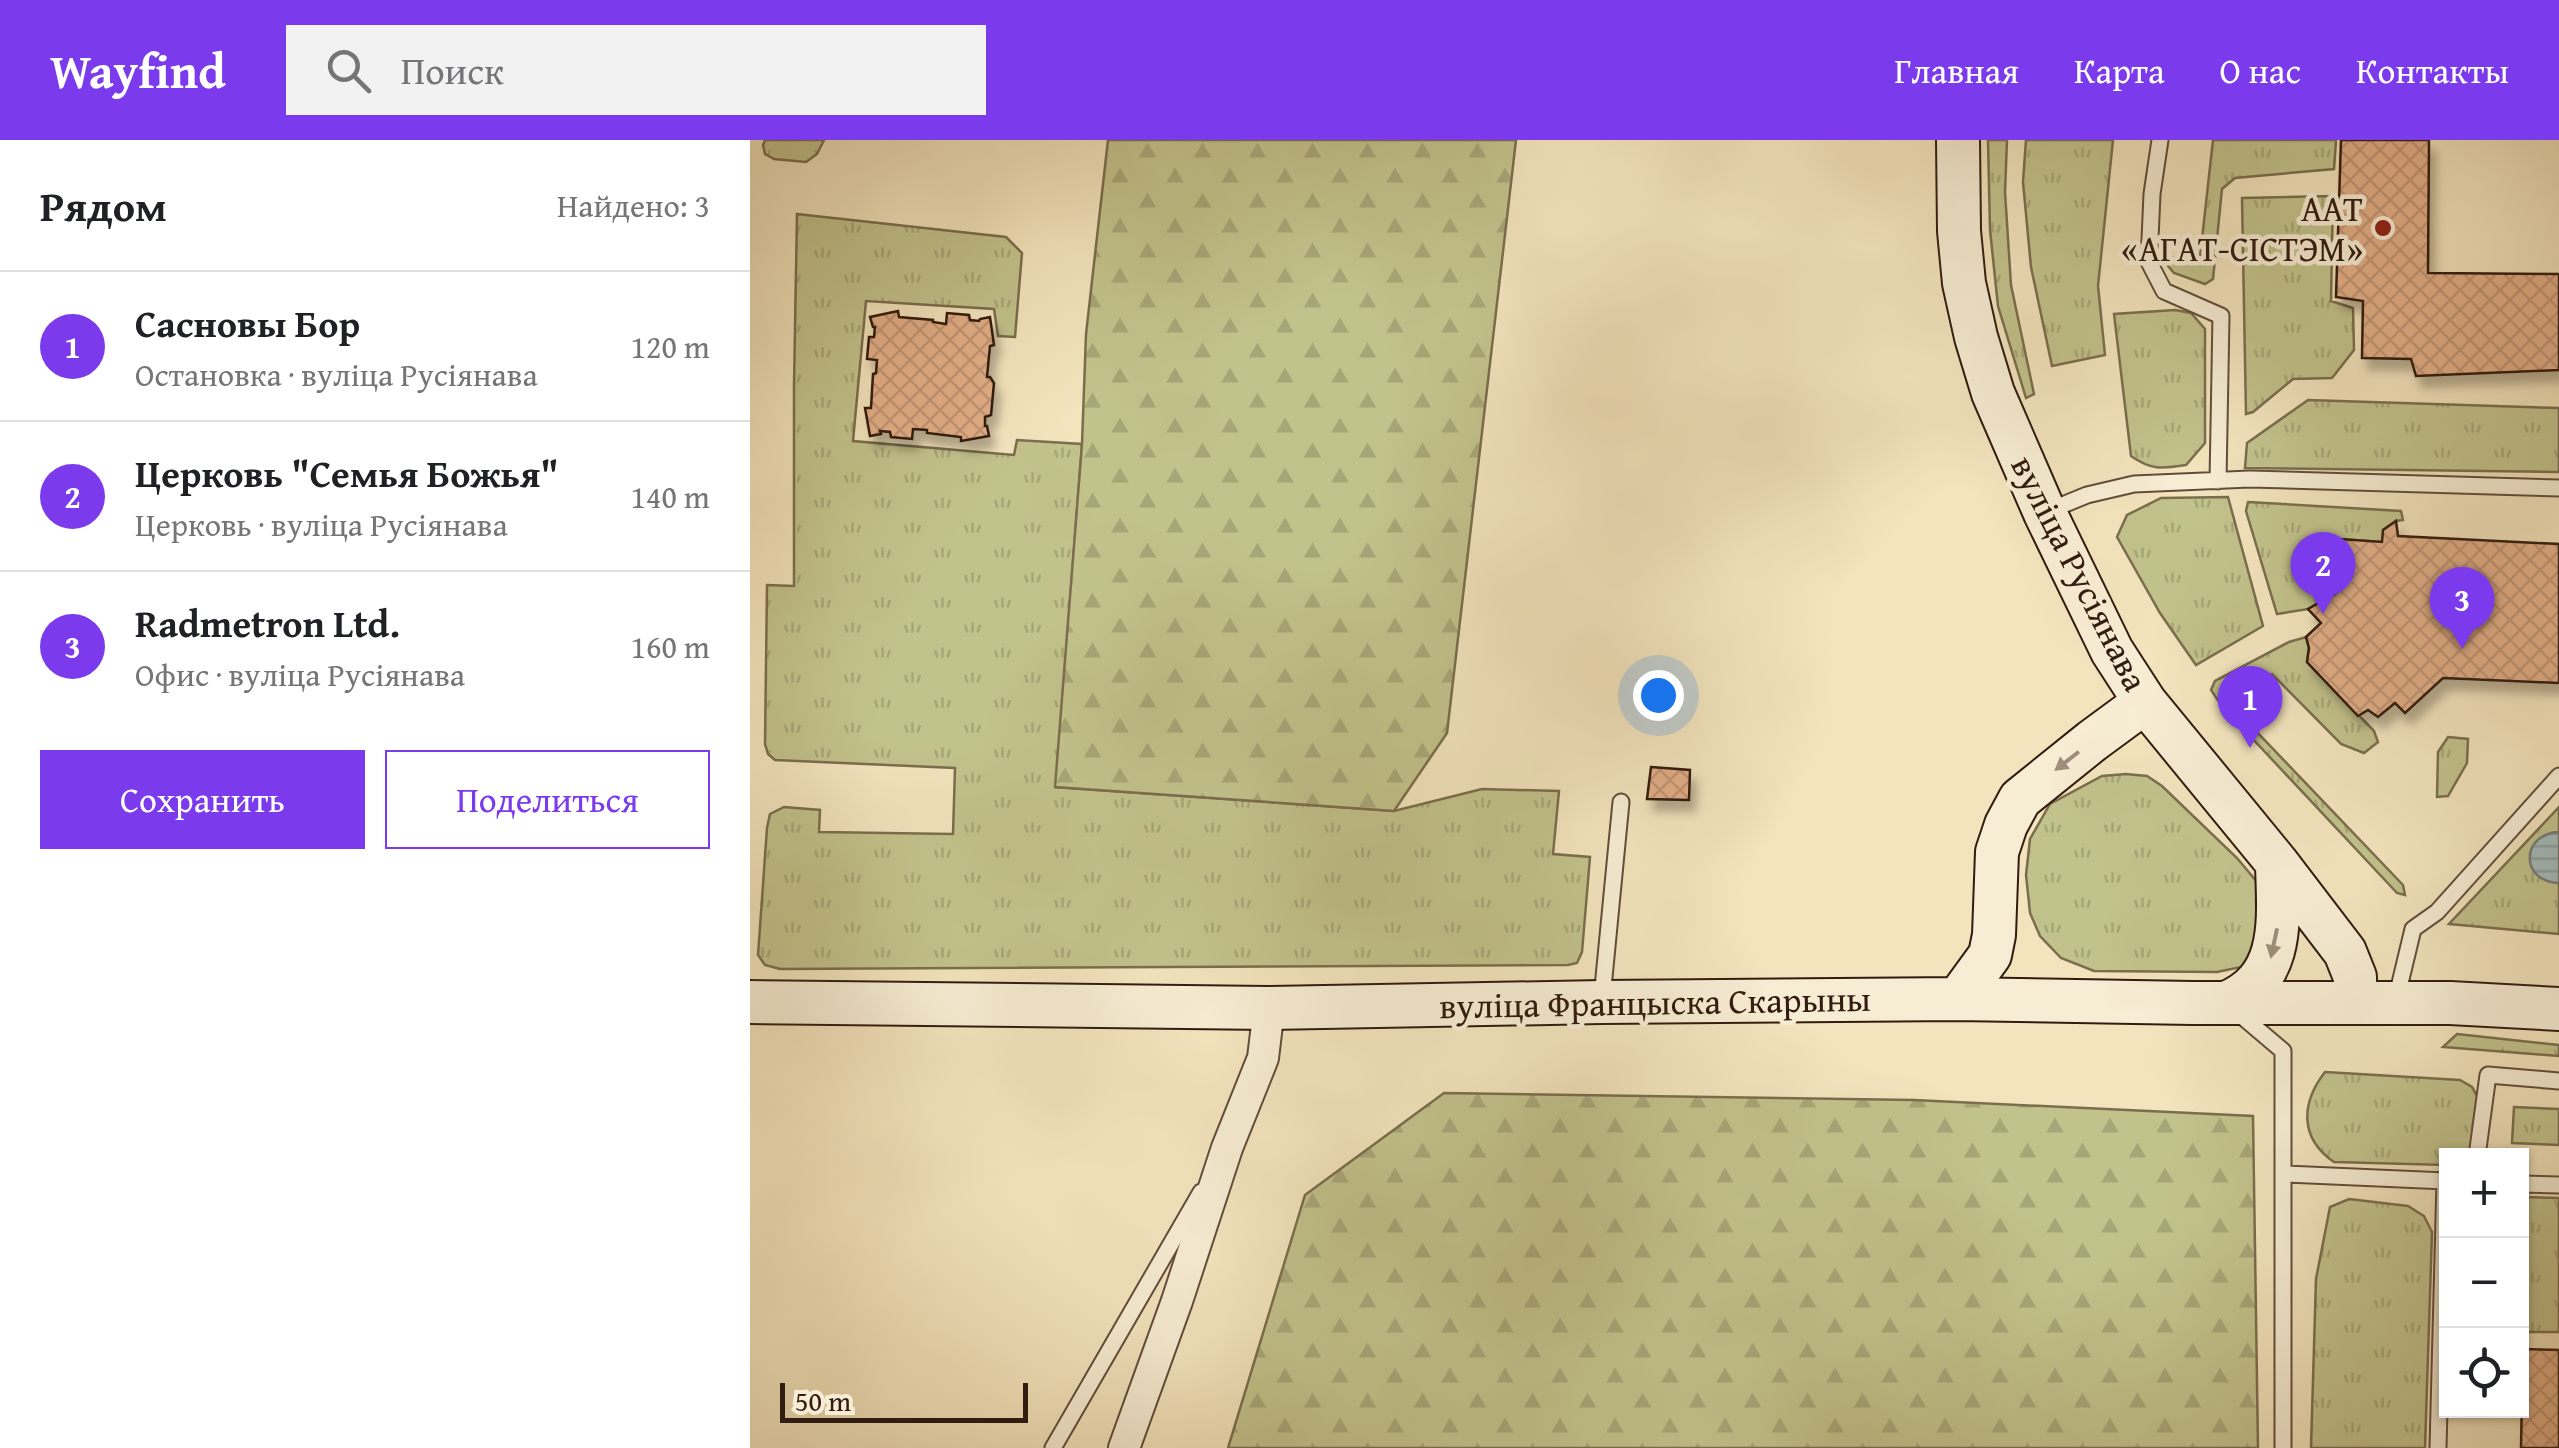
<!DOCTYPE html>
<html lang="ru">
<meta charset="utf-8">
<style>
:root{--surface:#fff;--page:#f2f2f2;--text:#202124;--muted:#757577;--line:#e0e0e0;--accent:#7c3aed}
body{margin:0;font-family:"Gentium Book Plus",serif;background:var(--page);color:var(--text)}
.controls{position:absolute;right:30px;bottom:30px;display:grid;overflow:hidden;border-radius:0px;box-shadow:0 2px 8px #0004}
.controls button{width:90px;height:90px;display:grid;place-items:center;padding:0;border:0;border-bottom:2px solid var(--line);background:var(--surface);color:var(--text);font:50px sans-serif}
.scale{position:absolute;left:30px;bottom:25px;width:248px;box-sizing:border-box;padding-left:10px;border:5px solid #321b10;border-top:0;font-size:28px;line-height:35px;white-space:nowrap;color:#321b10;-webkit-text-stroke:8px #f7edd4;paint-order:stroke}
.you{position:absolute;left:908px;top:555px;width:35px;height:35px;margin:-25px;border:8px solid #fff;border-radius:50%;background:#1a73e8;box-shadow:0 0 0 15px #1a73e833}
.badge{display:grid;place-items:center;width:65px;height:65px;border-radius:50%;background:var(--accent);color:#fff;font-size:32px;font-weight:700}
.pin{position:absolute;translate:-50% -82px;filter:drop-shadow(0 2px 5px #0008)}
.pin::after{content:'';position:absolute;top:52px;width:35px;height:30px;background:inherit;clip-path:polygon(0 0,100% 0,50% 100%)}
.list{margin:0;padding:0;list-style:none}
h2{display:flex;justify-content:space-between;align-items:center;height:130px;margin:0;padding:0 40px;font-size:42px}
h2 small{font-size:32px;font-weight:400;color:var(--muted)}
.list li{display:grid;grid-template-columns:65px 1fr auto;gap:30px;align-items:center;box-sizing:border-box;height:150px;padding:0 40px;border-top:2px solid var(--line)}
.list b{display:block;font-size:38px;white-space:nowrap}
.list p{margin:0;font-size:32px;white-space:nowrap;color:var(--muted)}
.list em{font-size:32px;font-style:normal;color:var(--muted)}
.actions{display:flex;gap:20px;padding:30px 40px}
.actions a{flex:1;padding:22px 0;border:2px solid var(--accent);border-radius:0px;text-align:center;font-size:35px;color:var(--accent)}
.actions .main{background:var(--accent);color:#fff}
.icon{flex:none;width:55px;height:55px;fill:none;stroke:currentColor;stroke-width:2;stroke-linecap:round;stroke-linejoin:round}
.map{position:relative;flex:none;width:1809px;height:1308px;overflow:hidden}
header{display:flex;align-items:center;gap:60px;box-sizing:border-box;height:140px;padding:0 50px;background:var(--accent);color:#fff}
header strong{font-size:48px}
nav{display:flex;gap:55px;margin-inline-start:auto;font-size:35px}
.search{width:700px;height:90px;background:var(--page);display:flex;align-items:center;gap:25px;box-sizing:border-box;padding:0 35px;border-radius:0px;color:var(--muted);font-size:38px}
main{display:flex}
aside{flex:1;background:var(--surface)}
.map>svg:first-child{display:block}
.grass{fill:url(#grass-tufts);stroke:#7a6e4e;stroke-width:2.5}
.forest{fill:url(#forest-firs);stroke:#7a6e4e;stroke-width:2.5}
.water{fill:url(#water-rules);stroke:#757b78;stroke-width:2.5}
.building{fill:url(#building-cross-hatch);stroke:#321b10;stroke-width:2.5;filter:url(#shadow)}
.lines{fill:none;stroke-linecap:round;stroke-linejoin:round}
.lane-casing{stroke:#624d3b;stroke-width:19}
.street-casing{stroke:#624d3b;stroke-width:34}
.secondary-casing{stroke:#321b10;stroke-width:46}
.lane{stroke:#f7edd4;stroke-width:15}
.street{stroke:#f7edd4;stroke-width:30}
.secondary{stroke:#f7edd4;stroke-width:42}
.oneway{fill:#9e8e7c}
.poi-dot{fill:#8f2418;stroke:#f7edd4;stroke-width:4}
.labels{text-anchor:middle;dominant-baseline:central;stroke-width:9;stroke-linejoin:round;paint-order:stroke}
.poi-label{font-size:35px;fill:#321b10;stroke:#f7edd4;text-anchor:end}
.street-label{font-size:35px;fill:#321b10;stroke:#f7edd4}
</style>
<header>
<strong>Wayfind</strong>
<div class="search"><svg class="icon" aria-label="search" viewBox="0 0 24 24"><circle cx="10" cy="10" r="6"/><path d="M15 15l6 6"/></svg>Поиск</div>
<nav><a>Главная</a><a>Карта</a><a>О нас</a><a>Контакты</a></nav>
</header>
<main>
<aside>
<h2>Рядом<small>Найдено: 3</small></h2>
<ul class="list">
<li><span class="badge">1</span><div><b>Сасновы Бор</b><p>Остановка · вуліца Русіянава</p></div><em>120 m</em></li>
<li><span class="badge">2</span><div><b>Церковь &quot;Семья Божья&quot;</b><p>Церковь · вуліца Русіянава</p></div><em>140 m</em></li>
<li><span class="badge">3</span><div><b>Radmetron Ltd.</b><p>Офис · вуліца Русіянава</p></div><em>160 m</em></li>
</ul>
<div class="actions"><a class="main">Сохранить</a><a>Поделиться</a></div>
</aside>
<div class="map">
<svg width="1809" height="1308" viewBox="0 0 1809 1308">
<defs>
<pattern id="grass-tufts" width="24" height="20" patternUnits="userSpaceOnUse" patternTransform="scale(2.5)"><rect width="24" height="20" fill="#c2c28c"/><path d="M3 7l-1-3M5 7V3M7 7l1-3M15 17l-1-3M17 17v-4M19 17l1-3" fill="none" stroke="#a7a678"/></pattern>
<pattern id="forest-firs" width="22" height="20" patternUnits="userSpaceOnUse" patternTransform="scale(2.5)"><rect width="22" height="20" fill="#c2c28c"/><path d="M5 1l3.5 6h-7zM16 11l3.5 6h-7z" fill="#a7a678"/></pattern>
<pattern id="water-rules" width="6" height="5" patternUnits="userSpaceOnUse" patternTransform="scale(2.5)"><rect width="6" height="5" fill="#a2bbbd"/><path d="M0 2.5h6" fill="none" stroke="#8ca0a1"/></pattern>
<pattern id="building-cross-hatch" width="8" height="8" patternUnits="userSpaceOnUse" patternTransform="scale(2.5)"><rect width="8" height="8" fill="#e1ae87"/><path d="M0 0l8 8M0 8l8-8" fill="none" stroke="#c29574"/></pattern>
<filter id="shadow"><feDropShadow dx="6" dy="11" stdDeviation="5" flood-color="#0004"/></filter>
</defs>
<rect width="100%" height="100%" fill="#f3e4bd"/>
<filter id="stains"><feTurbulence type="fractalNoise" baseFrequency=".002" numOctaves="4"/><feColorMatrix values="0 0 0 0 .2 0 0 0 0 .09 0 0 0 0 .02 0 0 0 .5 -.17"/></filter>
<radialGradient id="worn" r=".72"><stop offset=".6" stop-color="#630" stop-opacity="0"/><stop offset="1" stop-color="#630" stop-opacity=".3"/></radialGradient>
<path class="grass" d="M15,0H74L67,14L56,22L24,19L15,14L13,5Z
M1238,0H1257L1255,52L1261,145L1284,254L1276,258L1248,166L1240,90Z
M1276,0H1363L1348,146L1355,215L1302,226L1281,127L1273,42Z
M1463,0H1586L1584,29L1485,38L1472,49L1463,139L1455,144L1424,133L1418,126L1420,118L1450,117Z
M1583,56L1581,161L1603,168L1604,210L1582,238L1543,239L1503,272L1496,274L1492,58Z
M47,74L256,97L272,113L265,197L248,196L244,169L116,161L103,301L264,315L267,300L332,304L306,647L644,671L732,649L809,651L803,714L840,717L832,812L827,823L818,825L30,829L15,825L8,815L17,688L20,674L34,667L70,670L69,692L203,694L205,628L25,620L18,614L15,604L17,445L44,446V245Z
M1425,170L1441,173L1455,189V303L1436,325C1411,329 1401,330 1381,316L1364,174Z
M1558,260L1809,268V332L1495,328L1497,303Z
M1478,357L1513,486L1446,525L1410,473L1367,397L1377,375L1411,358Z
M1498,362L1651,371L1653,380L1646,381L1634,390L1632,402L1591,399L1588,452L1558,469L1527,474L1496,371Z
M1556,497L1559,508L1557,522L1624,591L1628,602L1614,613L1591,604L1522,534L1485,569L1653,745L1655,755L1647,753L1471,565L1461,550L1465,541L1539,502Z
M1698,597L1718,599L1717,623L1698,656L1687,657L1688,612Z
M1376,634L1397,636L1412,646L1487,718L1507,742L1518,765L1496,826L1467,832L1344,831L1311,818L1290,796L1280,773L1276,735L1280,699L1300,664L1352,636Z
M1809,667V692L1801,693L1807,743H1809V794L1699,784Z
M1707,894L1809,905V916L1693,907Z
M1575,932L1710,940L1722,947L1728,958L1725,1001L1715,1015L1696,1016V1025L1584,1022C1549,998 1551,963 1575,932Z
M1764,967L1809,969V1005L1762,1003Z
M1772,1057L1809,1058V1192H1772Z
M1599,1059L1658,1066L1674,1076L1682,1092L1675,1308H1561L1566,1139L1580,1067Z"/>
<path class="forest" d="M358,0H766L697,593L644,671L305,647L332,304L336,194Z
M694,953L1164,960L1503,976L1508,1308H478L555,1055Z"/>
<path class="water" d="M1809,692V743C1770,742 1770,694 1809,692Z"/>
<path class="building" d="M1591,0H1679L1678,133L1809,134V230L1666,236L1661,219L1612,218L1613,161L1586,157Z
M148,171L149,177L183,180V182L196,184L197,173L219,175L220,180L229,181L230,179L240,177L244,205L240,206L237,237H240L244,243L241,275L235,277V286H237L239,296L211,301V297L177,293V290L163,289L162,299L141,297L140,292L130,291L131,294L120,296L115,268H121L123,234L126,233L127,220L117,219L119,197H124L125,187H123L120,177Z
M1646,381L1648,396L1809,404V543L1693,538L1655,573L1645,563L1628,577L1618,570L1608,576L1557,522L1559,508L1556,497L1571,483L1558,469L1588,452L1590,399L1632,402L1633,390Z
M901,627L940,630L939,660L897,659Z
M1773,1209L1809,1210V1308H1771Z"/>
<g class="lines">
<g class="lane-casing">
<path id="lane" d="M1410,0L1402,54L1399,122L1414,151L1471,176L1468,341
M1298,371L1337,355L1384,344L1500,339L1809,348
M852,858L871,662
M1646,860L1663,789L1687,772L1809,636
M1487,872L1533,911V1308
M1727,1016L1738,935L1809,941
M1534,1034L1696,1041
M1772,1044L1809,1045
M303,1308L451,1052
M1688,1308L1695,1041"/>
</g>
<g class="street-casing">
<path id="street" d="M374,1308L427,1161L477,1008L513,918L519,868"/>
</g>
<g class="secondary-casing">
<path id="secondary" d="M1208,0L1209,91L1214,143L1226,197L1243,253L1295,373L1362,511L1395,562L1527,723L1595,812L1605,837V862
M1208,859L1240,815L1244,795L1247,712L1256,685L1270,659L1342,601L1395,562
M0,862L519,868L852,862L1208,859L1443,863H1700L1809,869
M1476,863C1537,838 1528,777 1527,723"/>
</g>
<use href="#lane" class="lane"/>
<use href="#street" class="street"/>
<use href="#secondary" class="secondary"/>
</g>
<defs><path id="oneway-solid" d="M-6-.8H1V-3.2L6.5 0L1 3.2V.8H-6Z" transform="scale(2.5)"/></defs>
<g class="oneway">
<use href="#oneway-solid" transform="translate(1317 621) rotate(142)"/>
<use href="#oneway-solid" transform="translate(1524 803) rotate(102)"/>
</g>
<circle class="poi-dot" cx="1633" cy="88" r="10"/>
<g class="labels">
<g class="poi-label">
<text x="1613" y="68">ААТ<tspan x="1613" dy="40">«АГАТ-СІСТЭМ»</tspan></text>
</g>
<g class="street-label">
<text transform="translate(1330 433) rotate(63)">вуліца Русіянава</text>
<text transform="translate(905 862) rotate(-1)">вуліца Францыска Скарыны</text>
</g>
</g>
<rect width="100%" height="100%" filter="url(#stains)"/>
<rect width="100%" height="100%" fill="url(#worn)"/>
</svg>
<div class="controls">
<button>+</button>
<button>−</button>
<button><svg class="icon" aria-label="locate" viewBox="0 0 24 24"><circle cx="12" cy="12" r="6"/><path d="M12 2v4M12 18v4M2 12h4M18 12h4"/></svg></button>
</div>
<div class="scale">50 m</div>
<div class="you"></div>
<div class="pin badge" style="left:1500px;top:608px">1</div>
<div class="pin badge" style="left:1573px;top:474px">2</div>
<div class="pin badge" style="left:1712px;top:509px">3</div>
</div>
</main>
